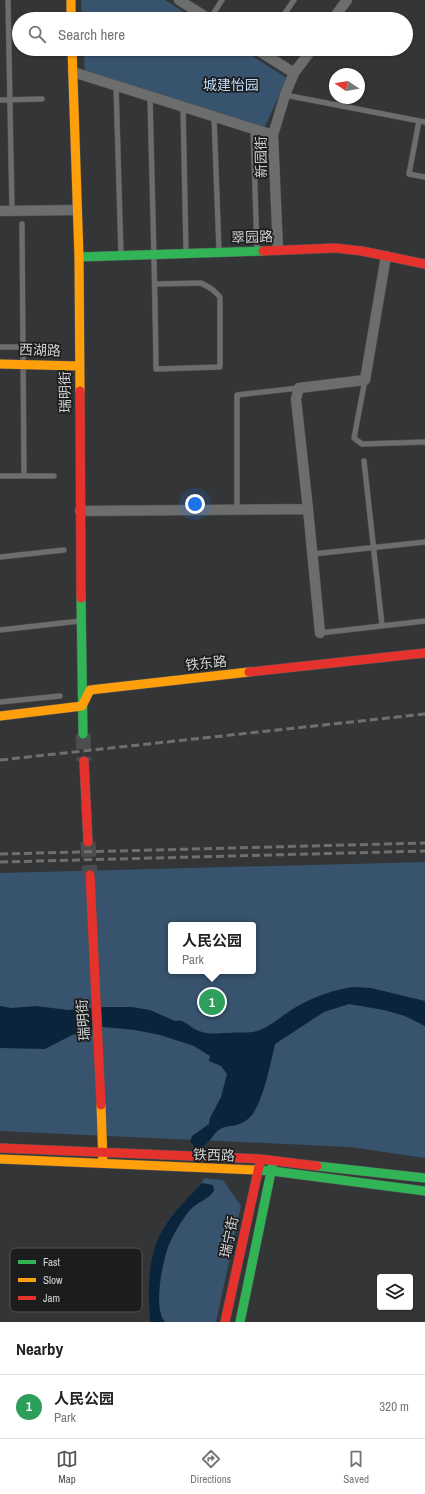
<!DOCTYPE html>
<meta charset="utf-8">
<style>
:root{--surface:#fff;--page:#f6f6f6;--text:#222;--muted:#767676;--line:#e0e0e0;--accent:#585859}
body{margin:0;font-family:"Archivo Narrow","Noto Sans SC",sans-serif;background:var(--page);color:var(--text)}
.controls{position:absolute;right:12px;bottom:12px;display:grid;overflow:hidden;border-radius:4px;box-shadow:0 1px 3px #0004}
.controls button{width:36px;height:36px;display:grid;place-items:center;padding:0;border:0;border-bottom:1px solid var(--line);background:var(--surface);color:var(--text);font:20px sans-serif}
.compass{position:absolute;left:329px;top:68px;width:36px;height:36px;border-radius:50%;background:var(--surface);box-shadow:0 1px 3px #0004;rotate:282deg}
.you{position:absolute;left:195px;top:504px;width:14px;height:14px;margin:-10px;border:3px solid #fff;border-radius:50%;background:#1a73e8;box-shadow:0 0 0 6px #1a73e833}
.badge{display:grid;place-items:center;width:26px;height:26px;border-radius:50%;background:var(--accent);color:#fff;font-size:13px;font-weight:700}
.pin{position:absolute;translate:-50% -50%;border:2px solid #fff;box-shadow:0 1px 4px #0006}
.popup{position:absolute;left:168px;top:922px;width:88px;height:52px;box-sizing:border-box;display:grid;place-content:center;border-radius:4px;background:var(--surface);filter:drop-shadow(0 1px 3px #0005);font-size:13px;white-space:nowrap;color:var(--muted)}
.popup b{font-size:15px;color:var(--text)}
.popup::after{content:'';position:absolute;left:50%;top:100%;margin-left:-8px;border:8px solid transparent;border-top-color:var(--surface)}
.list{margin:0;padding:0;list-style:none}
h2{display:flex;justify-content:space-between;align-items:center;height:52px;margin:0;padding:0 16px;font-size:17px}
h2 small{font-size:13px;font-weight:400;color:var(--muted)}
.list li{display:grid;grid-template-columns:26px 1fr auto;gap:12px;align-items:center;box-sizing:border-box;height:64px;padding:0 16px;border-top:1px solid var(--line)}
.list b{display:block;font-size:15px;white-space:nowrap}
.list p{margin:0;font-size:13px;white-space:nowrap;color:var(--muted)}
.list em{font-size:13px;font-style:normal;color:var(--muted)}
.icon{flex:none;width:22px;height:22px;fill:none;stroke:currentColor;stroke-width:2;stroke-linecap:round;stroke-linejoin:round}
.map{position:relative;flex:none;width:425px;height:1322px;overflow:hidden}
.search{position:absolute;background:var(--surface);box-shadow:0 1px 3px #0004;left:12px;right:12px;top:12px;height:44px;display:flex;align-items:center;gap:10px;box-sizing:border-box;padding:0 14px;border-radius:22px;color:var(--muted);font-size:15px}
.sheet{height:116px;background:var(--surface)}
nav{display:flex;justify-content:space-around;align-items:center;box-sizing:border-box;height:56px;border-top:1px solid var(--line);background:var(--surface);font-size:11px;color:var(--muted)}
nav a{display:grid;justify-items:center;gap:2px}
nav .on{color:var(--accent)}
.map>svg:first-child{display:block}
.green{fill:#37536e;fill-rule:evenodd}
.water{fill:#0a253b}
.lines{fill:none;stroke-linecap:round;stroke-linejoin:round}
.secondary-tunnel{stroke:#4b4d4e;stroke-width:15;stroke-dasharray:15 8;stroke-linecap:butt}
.lane-casing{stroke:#525354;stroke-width:6}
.street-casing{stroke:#525354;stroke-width:11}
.fast-casing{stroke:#525354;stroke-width:10}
.slow-casing{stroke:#525354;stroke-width:10}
.jam-casing{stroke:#525354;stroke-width:10}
.lane{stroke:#6c6d6d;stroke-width:5}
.street{stroke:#6c6d6d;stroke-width:10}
.fast{stroke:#30b455;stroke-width:9}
.slow{stroke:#ff9f0a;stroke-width:9}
.jam{stroke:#e5322d;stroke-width:9}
.rail{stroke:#6e6f6f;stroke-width:3;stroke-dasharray:8 4;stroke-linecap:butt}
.labels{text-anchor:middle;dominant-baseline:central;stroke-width:3.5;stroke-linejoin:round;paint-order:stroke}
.park-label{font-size:14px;fill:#bddbf8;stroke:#1b1c1d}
.street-label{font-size:14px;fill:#d0d2d3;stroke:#1b1c1d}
.key{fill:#1b1c1d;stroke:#515354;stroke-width:1}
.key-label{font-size:11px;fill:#d0d2d3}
</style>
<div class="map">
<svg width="425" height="1322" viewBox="0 0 425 1322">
<rect width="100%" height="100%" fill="#333536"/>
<path class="green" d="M81,0H165L195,19H82Z
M84,49H241L287,78L263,131L120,85L85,82Z
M425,862V1158L350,1147L0,1131V873ZM171,925H253V971H171Z
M204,1178L223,1180L241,1206L216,1322H150C148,1292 148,1259 162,1231C165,1223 173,1215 178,1209C186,1199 199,1190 204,1178Z"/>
<path class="water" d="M353,987L371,988L425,1001V1026L405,1016L384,1010L349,1004L324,1012L275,1044C271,1061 262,1109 248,1119C239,1127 230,1125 222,1128C210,1134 212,1147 195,1147L190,1142L192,1136L209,1124L210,1118L221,1097L227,1074L221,1066L209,1061L210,1056L194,1046L160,1035L135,1030L103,1027L72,1035L45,1049L0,1048V1006L11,1008L36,1006L68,1010L104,1007H132L150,1010L175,1021C184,1018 190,1028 199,1031C210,1035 218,1033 229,1033C237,1032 245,1033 253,1032C269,1029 282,1015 296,1007C314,997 332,990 353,987Z
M202,1183L213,1185L214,1191C208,1200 197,1202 190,1210C181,1221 172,1236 167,1250C162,1266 156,1298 161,1314C161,1317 164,1320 165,1322H150C148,1292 147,1258 162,1231C170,1215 189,1197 202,1183Z"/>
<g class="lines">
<path class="secondary-tunnel" d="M83,734L84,761
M88,842L90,875"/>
<g class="lane-casing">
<path id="lane" d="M8,0L12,210
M210,19L222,0
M281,19L294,0
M116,85L121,255
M285,95L425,122
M150,96C152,187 155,278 156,369L220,367V297L212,289L201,283L155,284
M0,100L42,99
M183,106L186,252
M214,116L219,251
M419,121L409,174L425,177
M253,128L257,250
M22,224L24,476
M0,347H24
M365,380L354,438L362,444L425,442
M364,461L382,625
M0,476H54
M237,509V395L299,388
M313,554L425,542
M0,557L64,550
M0,630L80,621
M320,633L425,621
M0,702L60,696"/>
</g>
<g class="street-casing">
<path id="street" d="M179,0L209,19
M333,19L347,0
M256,49L294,73
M73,72L273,135
M0,211L77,210
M278,250L273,135L285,95L294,73L312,49
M80,511L308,509
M320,633L308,509L296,399L299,388L365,380L386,256"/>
</g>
<g class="fast-casing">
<path id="fast" d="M79,257L263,251
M81,598L83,734
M317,1166L425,1178
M256,1170L272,1171L425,1191
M240,1322L273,1162"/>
</g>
<g class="slow-casing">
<path id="slow" d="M71,0V19
M72,49L79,257L80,391
M0,364L79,366
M0,716L82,706L90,690L249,672
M101,1105L103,1163
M0,1159L256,1170"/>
</g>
<g class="jam-casing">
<path id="jam" d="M263,251L335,248L362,251L425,264
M80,391L81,598
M249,672L425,653
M84,761L88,842
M90,875L101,1105
M0,1148L260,1159L317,1166
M225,1322L260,1162"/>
</g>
<use href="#lane" class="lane"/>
<use href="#street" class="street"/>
<use href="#fast" class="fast"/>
<use href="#slow" class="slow"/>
<use href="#jam" class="jam"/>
<path class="rail" d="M0,760L425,714
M0,854L425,843
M0,862L425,851"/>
</g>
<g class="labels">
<g class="park-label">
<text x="231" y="85">城建怡园</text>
</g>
<g class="street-label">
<text transform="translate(261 157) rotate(-91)">新园街</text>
<text transform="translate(252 237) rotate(-2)">翠园路</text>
<text transform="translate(40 350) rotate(2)">西湖路</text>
<text transform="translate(65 392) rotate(-91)">瑞明街</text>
<text transform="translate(206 663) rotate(-6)">铁东路</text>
<text transform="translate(83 1020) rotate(-94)">瑞明街</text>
<text transform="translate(214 1155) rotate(2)">铁西路</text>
<text transform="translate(229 1237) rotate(-78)">瑞宁街</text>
</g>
</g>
<rect x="10" y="1248" width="132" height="64" rx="6" class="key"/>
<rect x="18" y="1260" width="18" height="4" fill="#30b455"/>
<rect x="18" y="1278" width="18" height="4" fill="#ff9f0a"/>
<rect x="18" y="1296" width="18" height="4" fill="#e5322d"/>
<g class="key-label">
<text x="43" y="1266">Fast</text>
<text x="43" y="1284">Slow</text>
<text x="43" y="1302">Jam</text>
</g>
</svg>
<div class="controls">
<button><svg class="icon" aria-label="layers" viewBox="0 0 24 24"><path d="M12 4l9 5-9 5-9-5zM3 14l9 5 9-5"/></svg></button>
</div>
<svg class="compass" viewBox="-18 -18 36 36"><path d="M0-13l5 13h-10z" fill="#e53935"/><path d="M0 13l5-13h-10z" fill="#767676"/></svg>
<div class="you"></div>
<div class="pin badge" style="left:212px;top:1002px;background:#2e9e5b">1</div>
<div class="popup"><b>人民公园</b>Park</div>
<div class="search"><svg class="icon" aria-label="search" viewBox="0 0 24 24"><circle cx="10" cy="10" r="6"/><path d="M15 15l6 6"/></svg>Search here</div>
</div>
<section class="sheet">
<h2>Nearby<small></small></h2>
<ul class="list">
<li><span class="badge" style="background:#2e9e5b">1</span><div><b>人民公园</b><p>Park</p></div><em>320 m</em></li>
</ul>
</section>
<nav>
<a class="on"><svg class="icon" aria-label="map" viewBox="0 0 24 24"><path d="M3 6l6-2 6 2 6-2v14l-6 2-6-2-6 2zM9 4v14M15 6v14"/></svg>Map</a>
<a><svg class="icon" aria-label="directions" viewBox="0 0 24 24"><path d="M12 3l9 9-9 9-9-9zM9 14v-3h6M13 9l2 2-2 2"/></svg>Directions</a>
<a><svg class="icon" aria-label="saved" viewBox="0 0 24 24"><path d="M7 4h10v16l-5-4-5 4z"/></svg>Saved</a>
</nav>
